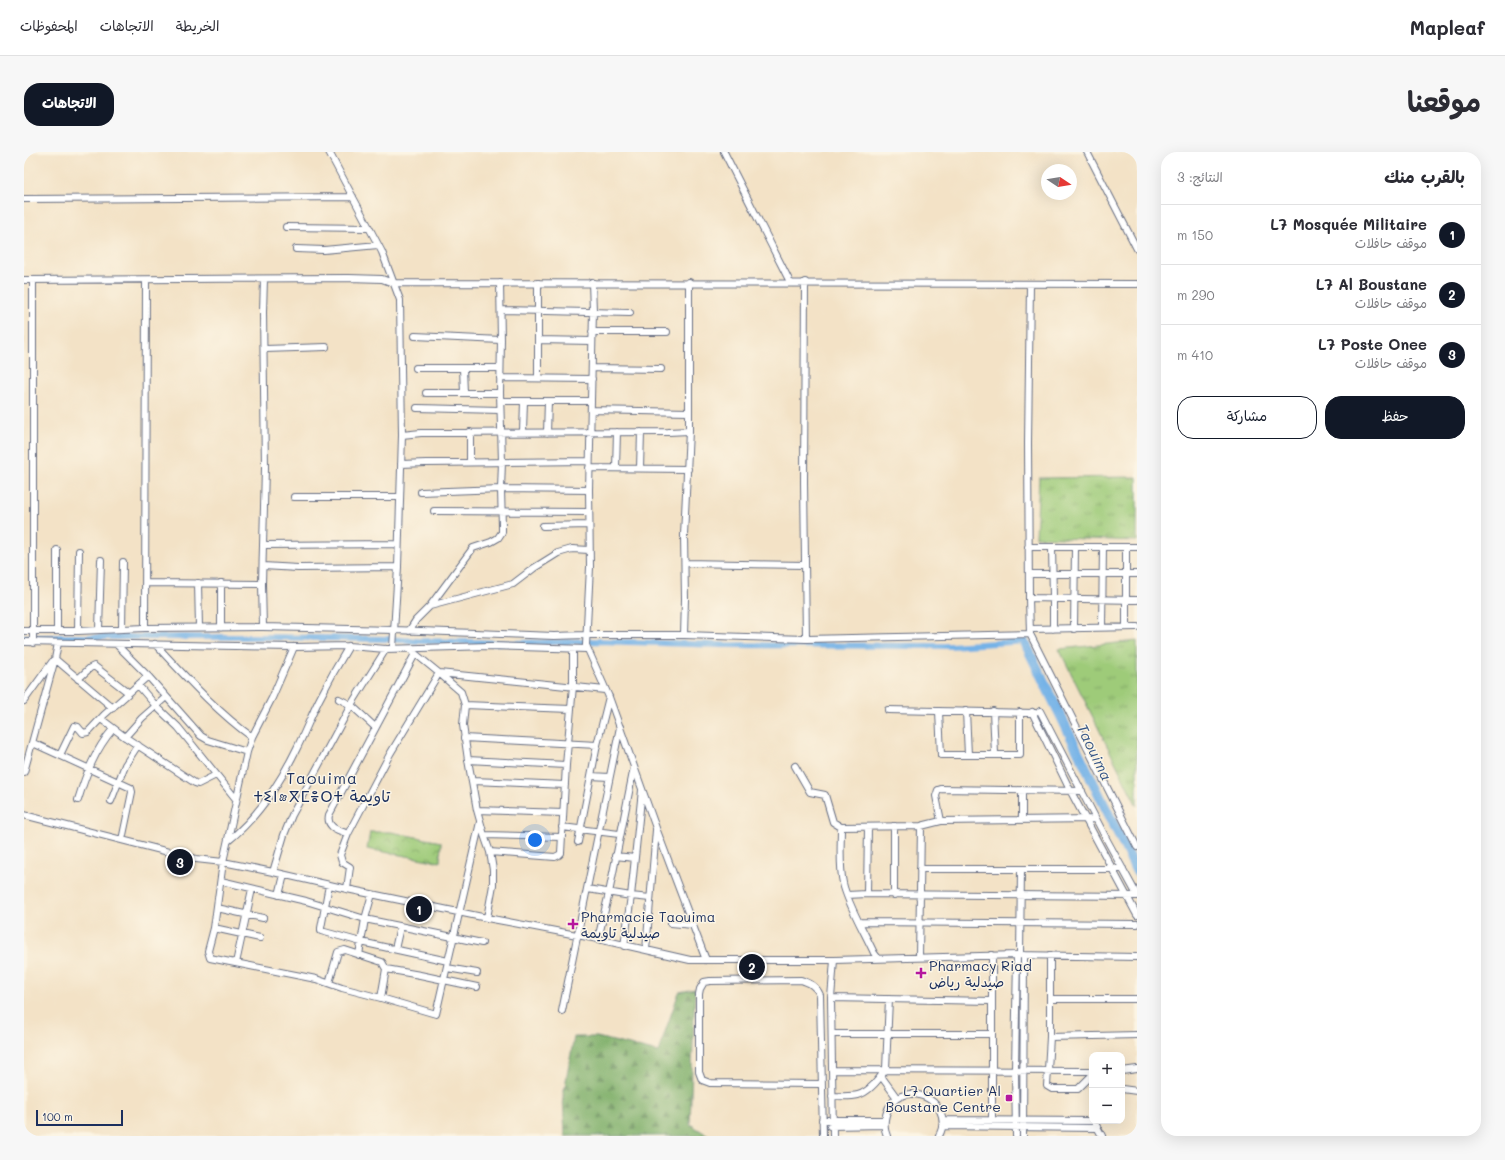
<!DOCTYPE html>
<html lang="ar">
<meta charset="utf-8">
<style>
:root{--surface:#fff;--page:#f7f7f7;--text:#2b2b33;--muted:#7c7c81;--line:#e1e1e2;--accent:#111827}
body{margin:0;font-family:Mali,"Playpen Sans Arabic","Noto Sans Tifinagh",sans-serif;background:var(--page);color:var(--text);direction:rtl}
.controls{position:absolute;right:12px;bottom:12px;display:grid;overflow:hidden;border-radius:8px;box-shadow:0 4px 16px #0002}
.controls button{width:36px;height:36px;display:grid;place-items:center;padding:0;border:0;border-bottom:1px solid var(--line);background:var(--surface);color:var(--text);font:20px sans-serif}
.compass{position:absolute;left:1017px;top:12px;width:36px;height:36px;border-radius:50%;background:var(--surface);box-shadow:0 4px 16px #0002;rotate:102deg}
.scale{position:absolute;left:12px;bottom:10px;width:87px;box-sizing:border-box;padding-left:4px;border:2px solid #1b2f5e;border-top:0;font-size:11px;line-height:14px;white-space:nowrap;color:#1b2f5e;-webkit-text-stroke:3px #fcf5e5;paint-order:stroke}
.you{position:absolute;left:511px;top:688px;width:14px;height:14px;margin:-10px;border:3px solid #fff;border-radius:50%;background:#1a73e8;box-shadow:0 0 0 6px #1a73e833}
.badge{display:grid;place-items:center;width:26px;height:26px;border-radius:50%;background:var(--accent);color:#fff;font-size:13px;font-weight:700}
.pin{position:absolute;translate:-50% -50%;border:2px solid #fff;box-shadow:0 1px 4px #0006}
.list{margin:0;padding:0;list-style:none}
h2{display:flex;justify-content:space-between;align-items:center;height:52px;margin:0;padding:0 16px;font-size:17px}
h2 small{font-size:13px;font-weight:400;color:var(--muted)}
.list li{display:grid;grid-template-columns:26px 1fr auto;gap:12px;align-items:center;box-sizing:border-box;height:60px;padding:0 16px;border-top:1px solid var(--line)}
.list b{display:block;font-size:15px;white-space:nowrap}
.list p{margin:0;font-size:13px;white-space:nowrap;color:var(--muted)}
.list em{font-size:13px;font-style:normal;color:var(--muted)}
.actions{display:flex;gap:8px;padding:12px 16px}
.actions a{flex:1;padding:9px 0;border:1px solid var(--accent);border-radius:16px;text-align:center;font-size:14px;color:var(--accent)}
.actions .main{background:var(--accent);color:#fff}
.map{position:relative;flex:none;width:1113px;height:984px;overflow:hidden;direction:ltr;border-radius:16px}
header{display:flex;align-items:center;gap:24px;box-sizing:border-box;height:56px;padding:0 20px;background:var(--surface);border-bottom:1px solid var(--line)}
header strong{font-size:19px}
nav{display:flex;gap:22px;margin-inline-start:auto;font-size:14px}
.intro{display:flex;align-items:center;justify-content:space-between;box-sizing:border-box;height:96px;padding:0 24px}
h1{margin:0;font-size:28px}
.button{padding:10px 18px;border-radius:16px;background:var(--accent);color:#fff;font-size:14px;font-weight:700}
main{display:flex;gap:24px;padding:0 24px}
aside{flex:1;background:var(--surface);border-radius:16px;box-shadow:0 4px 16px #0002}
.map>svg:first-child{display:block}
.grass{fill:url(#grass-tufts);stroke:#5c7d6c}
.forest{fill:url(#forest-firs);stroke:#4c6f64}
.park{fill:url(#park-crowns);stroke:#5c7d6c}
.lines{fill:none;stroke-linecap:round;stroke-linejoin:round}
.canal{stroke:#75b2e7;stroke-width:6}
.river{stroke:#75b2e7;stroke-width:10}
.street-casing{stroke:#676e82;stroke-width:8}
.street{stroke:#fff;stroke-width:6}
.poi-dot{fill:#b5179e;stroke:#fcf5e5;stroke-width:1.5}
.labels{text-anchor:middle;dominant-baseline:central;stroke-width:3;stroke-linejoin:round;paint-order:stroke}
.poi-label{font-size:14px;fill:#1b2f5e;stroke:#fcf5e5;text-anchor:start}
.water-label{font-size:15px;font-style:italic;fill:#365687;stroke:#fcf5e5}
.quarter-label{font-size:16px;letter-spacing:1px;fill:#1b2f5e;stroke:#fcf5e5}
</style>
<header>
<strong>Mapleaf</strong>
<nav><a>الخريطة</a><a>الاتجاهات</a><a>المحفوظات</a></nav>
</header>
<div class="intro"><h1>موقعنا</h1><a class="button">الاتجاهات</a></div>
<main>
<aside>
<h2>بالقرب منك<small>النتائج: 3</small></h2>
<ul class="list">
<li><span class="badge">1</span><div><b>L7 Mosquée Militaire</b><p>موقف حافلات</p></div><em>150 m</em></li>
<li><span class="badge">2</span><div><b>L7 Al Boustane</b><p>موقف حافلات</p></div><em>290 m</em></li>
<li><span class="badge">3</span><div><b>L7 Poste Onee</b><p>موقف حافلات</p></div><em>410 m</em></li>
</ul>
<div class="actions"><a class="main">حفظ</a><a>مشاركة</a></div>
</aside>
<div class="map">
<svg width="1113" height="984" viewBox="0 0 1113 984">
<defs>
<pattern id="grass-tufts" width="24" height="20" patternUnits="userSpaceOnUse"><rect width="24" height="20" fill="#9ecb79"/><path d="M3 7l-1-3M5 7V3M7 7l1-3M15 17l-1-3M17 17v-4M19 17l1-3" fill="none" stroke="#80a566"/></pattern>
<pattern id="forest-firs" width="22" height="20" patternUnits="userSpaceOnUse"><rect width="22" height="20" fill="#7eaf69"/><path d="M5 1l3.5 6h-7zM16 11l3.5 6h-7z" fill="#668f5a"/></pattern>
<pattern id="park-crowns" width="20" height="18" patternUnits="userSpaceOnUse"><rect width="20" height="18" fill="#9ecb79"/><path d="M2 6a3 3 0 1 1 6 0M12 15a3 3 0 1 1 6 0" fill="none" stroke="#80a566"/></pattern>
</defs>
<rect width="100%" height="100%" fill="#fcf5e5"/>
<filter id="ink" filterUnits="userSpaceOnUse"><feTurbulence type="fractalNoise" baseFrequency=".025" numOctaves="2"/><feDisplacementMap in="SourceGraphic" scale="8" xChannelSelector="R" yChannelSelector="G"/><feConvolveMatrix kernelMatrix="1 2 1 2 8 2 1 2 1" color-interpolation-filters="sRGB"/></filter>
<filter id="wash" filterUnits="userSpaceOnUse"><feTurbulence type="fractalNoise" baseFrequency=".012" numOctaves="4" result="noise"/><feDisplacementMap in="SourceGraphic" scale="16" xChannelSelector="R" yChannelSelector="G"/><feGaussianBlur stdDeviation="0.9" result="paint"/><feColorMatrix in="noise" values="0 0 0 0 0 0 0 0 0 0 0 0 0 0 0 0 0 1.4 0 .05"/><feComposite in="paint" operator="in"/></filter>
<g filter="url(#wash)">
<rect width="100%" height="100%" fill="#f3e2c6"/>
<path class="grass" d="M1113,325V389L1012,385L1015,326Z
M1113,489V654L1035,497Z"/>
<path class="forest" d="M671,837L666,972L685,984H541L539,945L550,885H573L634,900L655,840Z"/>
<path class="park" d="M346,680H367L417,690L416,710L343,697Z"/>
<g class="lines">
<path class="canal" d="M0,485H235L363,487L393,489L489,491L575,489L698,493L926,494L1002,489V493"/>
<path class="river" d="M1002,493L1113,720"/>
</g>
</g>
<g filter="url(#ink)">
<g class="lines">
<g class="street-casing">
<path id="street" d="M305,0L358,100L376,148L378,283L374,415L369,496
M700,0L766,130
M1063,0L1113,97
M0,47L329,45
M262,75L345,76
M272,97L300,98L354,93
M0,128L325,126L358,127L369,131L1113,132
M9,128V491
M568,130L569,159L565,338L566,415L562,493L585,545L632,676L682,808
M781,130L780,330L782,487
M476,131L477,188L476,241L478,310L477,337L565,338
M514,131V226
M1006,132L1004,291L1005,446L1006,482L1113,695
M477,158L606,161
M568,180H643
M391,184L477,188
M514,188L568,189
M241,197L302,195
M392,216H476
M439,216L440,241
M568,216L637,217
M476,226L568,227
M402,241H476
M477,249H567
M393,256L476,258
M567,258L665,260
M446,280V310
M499,280L500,249
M523,281L524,249
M378,283L397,281L644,280L665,279
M377,312L402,311L565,309
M565,316L664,317
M592,316L593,280
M616,316L617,280
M270,345H376
M410,359L565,360
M519,374L565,373
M240,393L374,392
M1004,395H1113
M1028,395L1029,446V477
M1102,395V475
M661,411L781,413
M239,414L274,416L374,415
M1005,422H1113
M122,431L238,432
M174,431L175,475
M197,431V476
M1005,446L1113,448
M406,454L489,432L510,416L534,401L548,397L565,398
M239,475L238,432L241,316L239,160L240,127
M1078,475L1079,395
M121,476L122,128
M98,477L99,410
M1006,477L1113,475
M1050,477L1051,395
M75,478L77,408
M0,479H54L121,476L239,475L370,478L530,484L562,483H660L782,487L1006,482
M33,479V398
M54,479L55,399
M385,479L392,468L406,454L449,396L467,390L474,386L478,380V375L477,337L397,340
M660,483L661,447L660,383L665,279V130
M0,490L270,495L325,494L362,497L466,494L563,497
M34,491L31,507L89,556
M92,492L124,524L177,584L184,588L223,600
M131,492C162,525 192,559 228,585
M270,495L248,546L228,585L223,600L199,710L190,776L184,799L186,806L292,827L318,836L357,846L412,862L456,670
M388,499L415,521L581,538
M54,527L66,516L70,514L105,541
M114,533L132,554L154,575L212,647
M315,547L327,553L351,575
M0,549L28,510
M441,553L547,557
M864,558L1011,561
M915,559L917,603H996V560
M942,559L944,603
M969,559L971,602
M1016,559L1084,690L1113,743
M1008,560L1046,638L1113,763
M77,567L101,585L171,631L174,632L192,623
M101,585L118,566L142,545
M440,586L573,593
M9,591L107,636L108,640L98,688
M36,603L50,574L54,575L59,581L64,580L80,563L124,524
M444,608L542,613
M771,614L786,640L801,643L809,670L817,675L897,674L917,669L1072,667
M0,620L31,507
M567,624L585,625
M449,629L541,633
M998,638V668
M54,648C62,622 71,598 89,577
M87,649L101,613L114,593
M453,658L539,661
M0,663L172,707L199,710L249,720L323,737L463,766L574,787L666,808H810L993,803L1113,805
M917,669L912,644L914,638L917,637L1058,639
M538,675L595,682
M817,675C817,693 815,713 819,731C823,751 841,781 850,801L854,806
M324,682C315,678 302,676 305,663L391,502
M460,683L538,685
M204,689C233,666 257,629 273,596C281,580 287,564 295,548C304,530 314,512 325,494
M554,690L573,593L585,545
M466,700L531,705L535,703L537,701L542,613L549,534V497
M591,704L611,706
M896,717H1099
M249,720L260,683L268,663L327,553L362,497
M197,729L282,749L341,767L458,791
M305,733L297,776V779L337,790L424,809
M323,737L326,715L318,710L316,703L324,682L366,602L415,521L437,540L441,553L439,573L444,608L453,658L460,683L466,700L469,718V733L463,766
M564,737L607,744L626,746
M843,742L844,675
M255,743L260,723
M823,743L843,742L1113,744
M870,743V674
M193,756L239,766
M835,770L1113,772
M647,771L669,773
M190,776L236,786
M574,787L585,741L610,615
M600,794L607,744L618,638
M371,797L376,775
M622,798L632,678
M335,803L341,767L348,742
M996,803L997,717
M1026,803V885L1023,934L1028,937H1054L1068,923
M895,805L897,674
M212,811L228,737
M423,816L453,821
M362,817L396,823L453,835
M305,831L314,800L321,798L358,810L362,817L357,846
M807,846L968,849
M1026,847H1113
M538,859L596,575
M808,882H968
M1026,885L1113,883
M808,918L1068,919
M1098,919L1113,917
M857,924L873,946
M797,932L686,931L678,928L675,920V842L676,837L680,830L686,829L777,828C786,831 792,834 796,843L799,984
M1098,937L1113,939
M808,944C817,944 826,945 834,943C845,940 856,926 862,917L865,847
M798,968H860
M919,968L1072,969
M968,968V803
M1072,973L1078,984
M806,974L860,973
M919,974L1073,976
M809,984L807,846L810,808
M863,984C860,977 860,970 862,963C872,923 934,946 915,984
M992,984L991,918L993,803
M999,984L1000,803"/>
</g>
<use href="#street" class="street"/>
</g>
</g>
<g class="poi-dot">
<path d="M547 766h4v4h4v4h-4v4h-4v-4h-4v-4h4z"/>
<path d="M895 815h4v4h4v4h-4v4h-4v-4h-4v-4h4z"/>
<rect x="981" y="942" width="8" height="8" rx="2"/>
</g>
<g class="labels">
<g class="poi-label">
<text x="557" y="764">Pharmacie Taouima<tspan x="557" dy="16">صيدلية تاويمة</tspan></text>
<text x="905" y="813">Pharmacy Riad<tspan x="905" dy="16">صيدلية رياض</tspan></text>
<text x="977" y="938" text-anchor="end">L7 Quartier Al<tspan x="977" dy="16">Boustane Centre</tspan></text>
</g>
<g class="water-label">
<text transform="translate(1071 600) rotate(64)">Taouima</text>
</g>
<g class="quarter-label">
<text x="298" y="625">Taouima<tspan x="298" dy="18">ⵜⵉⵏ•ⴳⵎⴻⵔⵜ تاويمة</tspan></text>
</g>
</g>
</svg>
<div class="controls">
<button>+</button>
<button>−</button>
</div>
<svg class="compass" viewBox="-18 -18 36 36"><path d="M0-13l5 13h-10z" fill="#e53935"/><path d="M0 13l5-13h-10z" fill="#7c7c81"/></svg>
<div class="scale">100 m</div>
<div class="you"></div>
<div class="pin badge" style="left:395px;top:757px">1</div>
<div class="pin badge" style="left:728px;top:815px">2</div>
<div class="pin badge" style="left:156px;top:710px">3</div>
</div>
</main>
